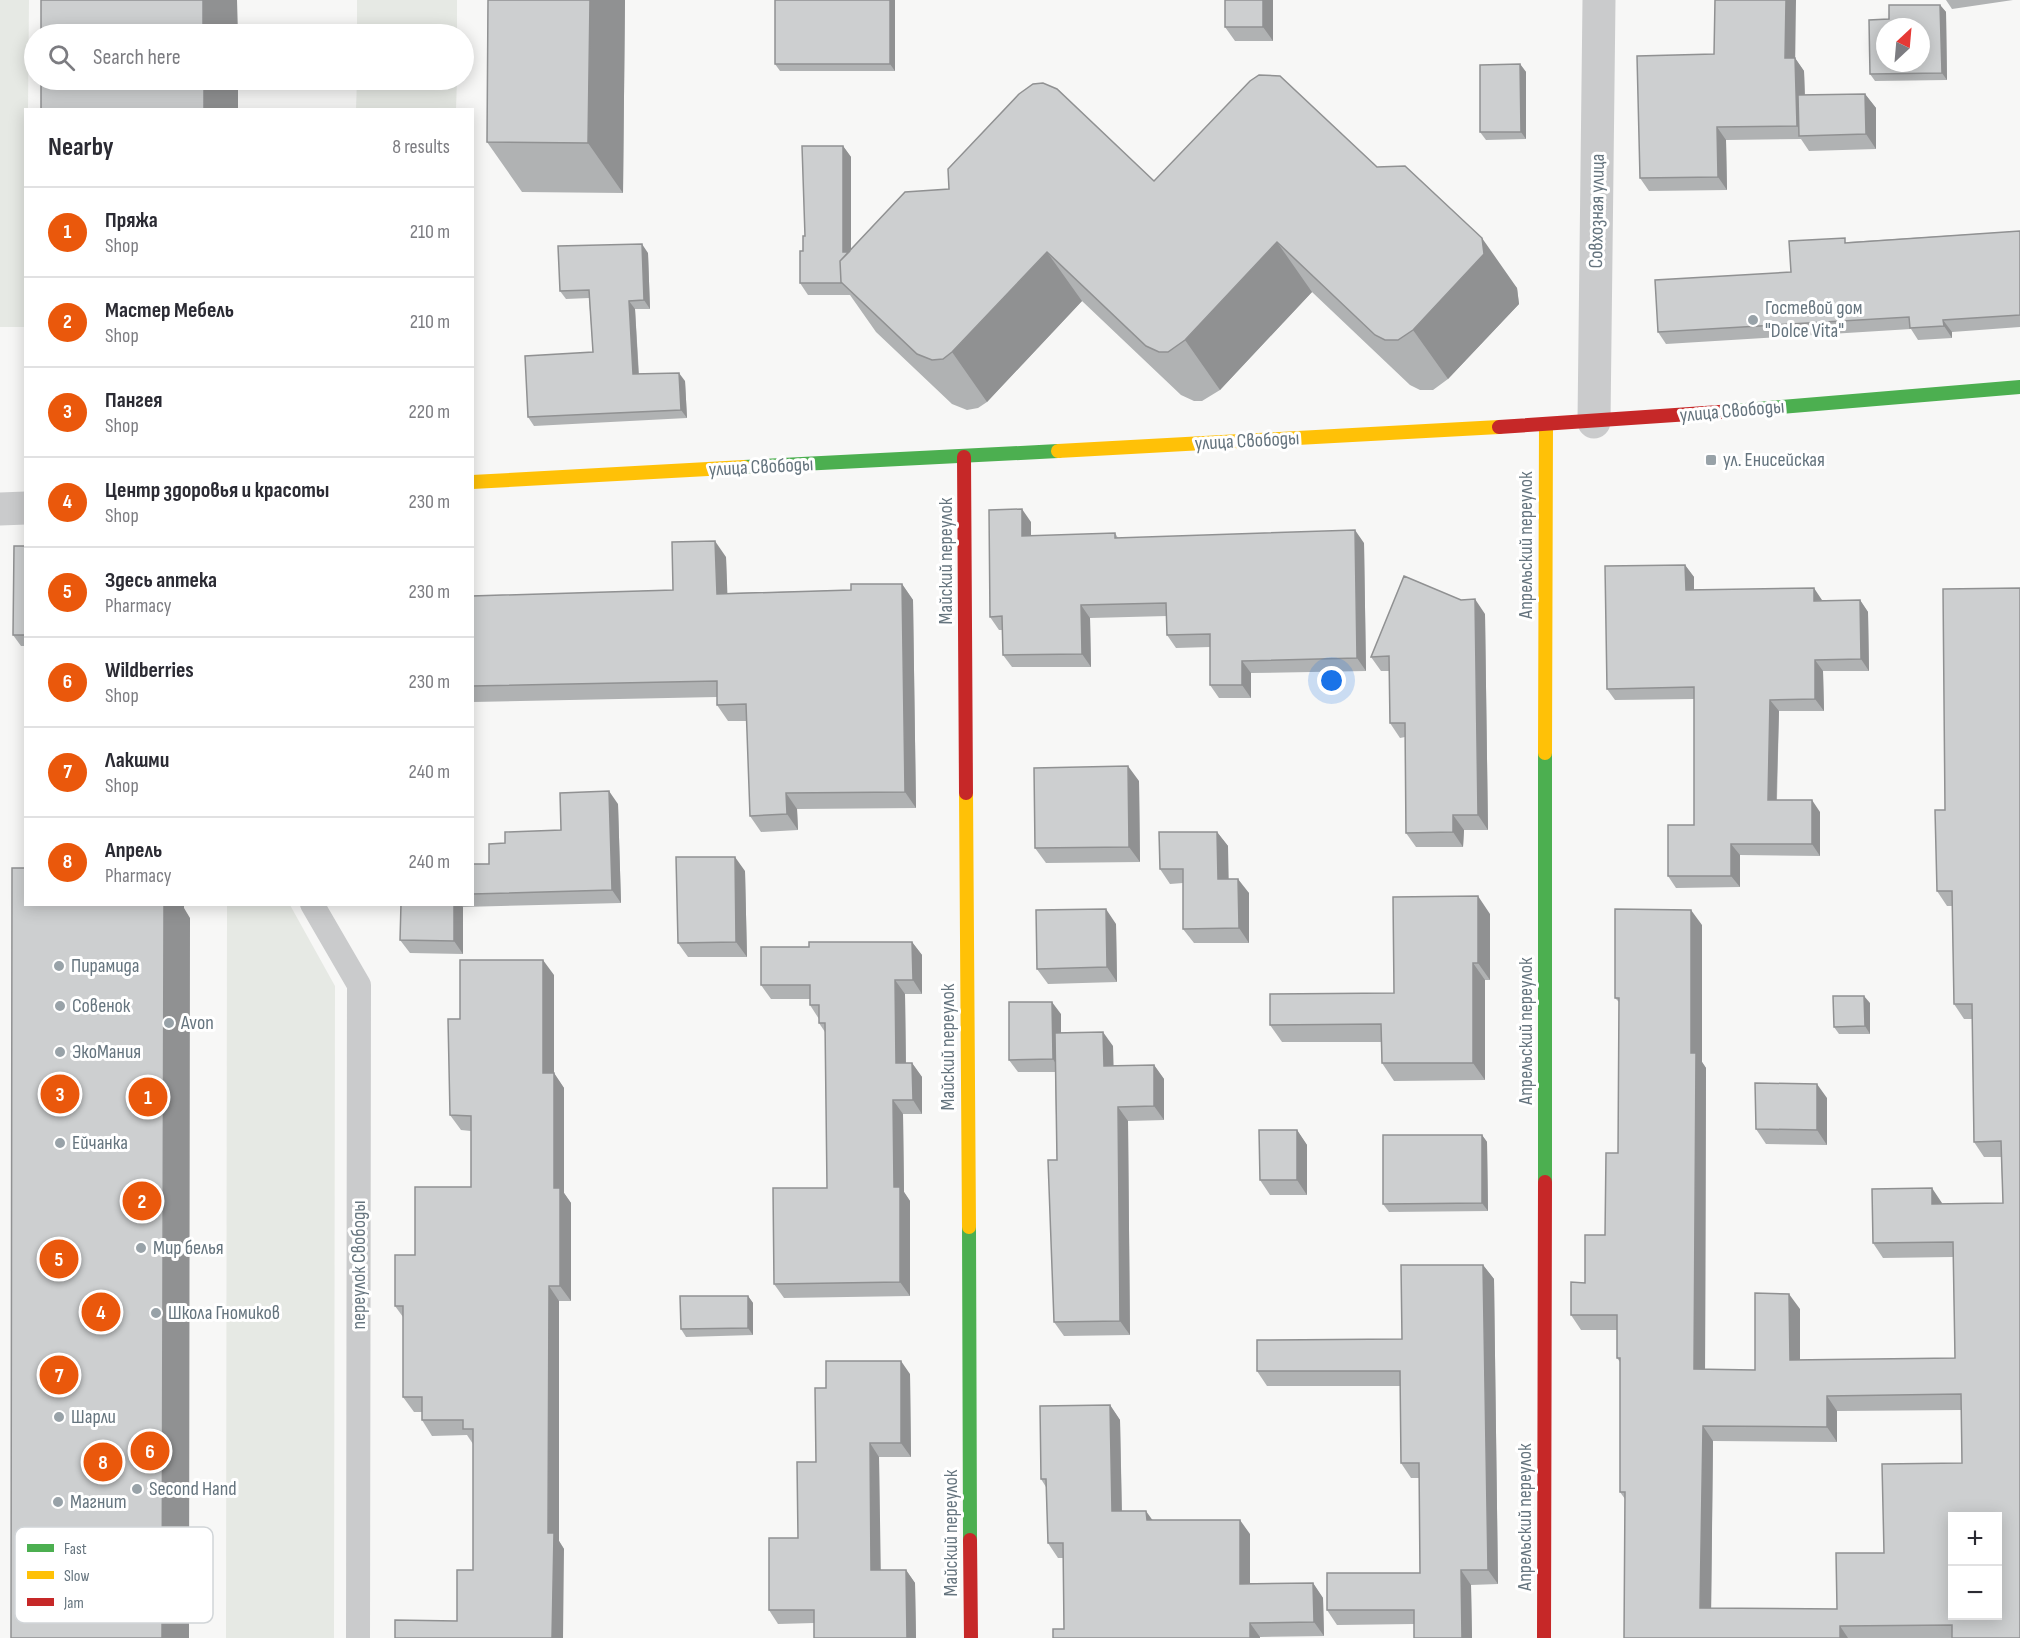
<!DOCTYPE html>
<meta charset="utf-8">
<style>
:root{--surface:#fff;--page:#f7f7f7;--text:#2b2b33;--muted:#7c7c81;--line:#e1e1e2;--accent:#ea580c}
body{margin:0;font-family:"Sofia Sans Condensed",sans-serif;background:var(--page);color:var(--text)}
.controls{position:absolute;right:18px;bottom:18px;display:grid;overflow:hidden;border-radius:0px;box-shadow:0 3px 15px #0003}
.controls button{width:54px;height:54px;display:grid;place-items:center;padding:0;border:0;border-bottom:2px solid var(--line);background:var(--surface);color:var(--text);font:30px sans-serif}
.compass{position:absolute;left:1876px;top:18px;width:54px;height:54px;border-radius:50%;background:var(--surface);box-shadow:0 3px 15px #0003;rotate:26deg}
.you{position:absolute;left:1332px;top:681px;width:21px;height:21px;margin:-15px;border:4px solid #fff;border-radius:50%;background:#1a73e8;box-shadow:0 0 0 9px #1a73e833}
.badge{display:grid;place-items:center;width:39px;height:39px;border-radius:50%;background:var(--accent);color:#fff;font-size:20px;font-weight:700}
.pin{position:absolute;translate:-50% -50%;border:3px solid #fff;box-shadow:0 2px 6px #0006}
.list{margin:0;padding:0;list-style:none}
h2{display:flex;justify-content:space-between;align-items:center;height:78px;margin:0;padding:0 24px;font-size:26px}
h2 small{font-size:20px;font-weight:400;color:var(--muted)}
.list li{display:grid;grid-template-columns:39px 1fr auto;gap:18px;align-items:center;box-sizing:border-box;height:90px;padding:0 24px;border-top:2px solid var(--line)}
.list b{display:block;font-size:22px;white-space:nowrap}
.list p{margin:0;font-size:20px;white-space:nowrap;color:var(--muted)}
.list em{font-size:20px;font-style:normal;color:var(--muted)}
.icon{flex:none;width:33px;height:33px;fill:none;stroke:currentColor;stroke-width:2;stroke-linecap:round;stroke-linejoin:round}
.map{position:relative;flex:none;width:2020px;height:1638px;overflow:hidden}
.search{position:absolute;background:var(--surface);box-shadow:0 3px 15px #0003;left:24px;top:24px;width:450px;height:66px;display:flex;align-items:center;gap:15px;box-sizing:border-box;padding:0 21px;border-radius:33px;color:var(--muted);font-size:22px}
.panel{position:absolute;background:var(--surface);box-shadow:0 3px 15px #0003;left:24px;top:108px;width:450px;height:798px;border-radius:0px}
.map>svg:first-child{display:block}
.green{fill:#e6e9e4}
.lines{fill:none;stroke-linecap:round;stroke-linejoin:round}
.lane{stroke:#cacbcc;stroke-width:24}
.street{stroke:#cacbcc;stroke-width:33}
.fast{stroke:#4caf50;stroke-width:14}
.slow{stroke:#ffc107;stroke-width:14}
.jam{stroke:#c62828;stroke-width:14}
.wall{fill:#b0b2b3;fill-rule:evenodd}
.shaded-wall{fill:#909192}
.building{fill:#cdcfd0;stroke:#909192;stroke-width:1.5;fill-rule:evenodd}
.poi-dot{fill:#98a2a8;stroke:#fff;stroke-width:2}
.labels{text-anchor:middle;dominant-baseline:central;stroke-width:6;stroke-linejoin:round;paint-order:stroke}
.street-label{font-size:20px;fill:#65747e;stroke:#fff}
.poi-label{font-size:20px;fill:#65747e;stroke:#fff;text-anchor:start}
.key{fill:#fff;stroke:#d1d5d8;stroke-width:1.5}
.key-label{font-size:16px;fill:#65747e}
</style>
<div class="map">
<svg width="2020" height="1638" viewBox="0 0 2020 1638">
<rect width="100%" height="100%" fill="#f7f7f6"/>
<path class="green" d="M0,0H29L28,109L26,110L25,327H0Z
M357,0H457V34H357Z
M357,80H457L456,109H356Z
M227,905H290L335,986L334,1638H226Z"/>
<g class="lines">
<path class="lane" d="M312,904L359,985L358,1638"/>
<path class="street" d="M1594,422L1599,0
M0,509L26,508"/>
<path class="fast" d="M1734,411L2020,387
M744,467L1058,451
M1545,1182V753
M969,1227L970,1540"/>
<path class="slow" d="M1058,451L1499,427
M472,482L744,467
M1545,753L1546,425
M966,793L969,1227"/>
<path class="jam" d="M1499,427L1734,411
M964,457L966,793
M970,1540L971,1638
M1544,1638L1545,1182"/>
</g>
<path class="wall" d="M488,0H625L623,193L522,192L487,142Z
M895,0V71H780L775,64Z
M1273,0V41H1235L1225,27Z
M1946,0H2013L1952,9Z
M1940,5L1946,12L1947,80L1875,81L1870,74Z
M1714,54L1795,58L1804,71L1805,95L1865,94L1876,108V149L1809,151L1801,139L1726,140L1727,190L1649,191L1640,178Z
M1520,64L1526,72V139L1486,140L1480,132Z
M843,146L851,157V249L1154,181L1377,167L1517,288L1519,304L1448,379L1433,390H1420L1410,385L1312,292L1220,390L1202,401H1194L1181,395L1082,301L987,402L978,408L967,410L952,404L876,332L850,295H808L800,283L805,236Z
M2020,231V327L1952,332V338L1918,340L1911,329L1666,344L1658,332L1791,272L1848,242Z
M648,253L650,309H635L639,374L685,381L687,418L534,426L528,417L593,352L589,298L566,299L560,291Z
M1031,522V536L1115,533L1118,538L1364,543L1366,671L1251,673V698H1219L1210,685V647L1176,648L1167,635V616L1090,618L1091,667H1012L1003,655V630H999L990,617Z
M26,546V646H21L13,635Z
M726,557L727,593L851,590L902,584L913,600L916,808L797,809L798,830L761,832L750,816L747,721H728L717,705V697L472,702V596L673,590Z
M1685,565L1694,577V590L1822,600H1860L1868,612L1869,671H1823L1824,711H1779L1777,800L1820,812V856L1740,855V887L1676,888L1668,876L1694,825V699L1615,700L1607,689Z
M2020,588V1638H1624L1625,1499L1620,1492V1362L1617,1358V1330H1581L1571,1315L1605,1235L1618,1153L1619,1002L1615,998L1702,925V1062L1706,1068L1705,1369L1755,1370L1800,1309V1360L1955,1358L1953,1257L1883,1258L1873,1243L1942,1204L2003,1203L2001,1157H1984L1974,1142L1972,1019H1964L1954,1004L1952,906H1947L1937,891L1945,810ZM1961,1410L1962,1463L1884,1553L1837,1609L1711,1608L1713,1441L1837,1442V1411Z
M1485,614L1488,830H1464L1463,847H1416L1406,833L1405,737L1400,738L1390,723L1389,671H1381L1371,657Z
M1139,781L1140,862L1046,863L1035,848Z
M618,804L621,903L463,907V954L410,953L400,940L401,904H472V864H489L505,843L561,830Z
M1217,832L1228,846V879L1249,893V943H1194L1183,929V883L1170,884L1160,869Z
M745,871L747,957H688L678,943Z
M1490,914V980H1485V1080L1394,1081L1382,1063V1042H1282L1270,1025L1394,993Z
M1116,924L1117,982L1048,984L1037,969Z
M912,942L922,955V994H905L906,1063H912L922,1077V1114H903L904,1192L910,1201V1296L784,1298L774,1284L827,1188L825,1032L819,1023V1019L810,1005V999H771L761,985L809,947Z
M554,975V1073L564,1088V1193L571,1203V1301H559V1541L564,1549L457,1621L473,1570V1444L467,1435L432,1436L422,1420V1412H414L403,1397V1317L395,1306L415,1255L471,1187V1131L461,1130L450,1115L460,1019Z
M1870,1003V1034H1839L1834,1027Z
M1061,1014V1033L1113,1046V1066L1154,1065L1164,1079V1120L1128,1121L1130,1335L1064,1336L1054,1322L1057,1160L1055,1072H1018L1009,1060Z
M1827,1098V1145L1766,1144L1756,1129Z
M1297,1130L1307,1145V1195H1270L1260,1180Z
M1482,1135L1487,1142L1488,1211L1389,1212L1383,1204Z
M1483,1265L1494,1279L1498,1584L1471,1585L1472,1638H1414V1624L1337,1625L1327,1610L1420,1573L1419,1478H1411L1401,1463L1400,1386H1267L1257,1371L1402,1339Z
M748,1296L753,1303V1335L686,1337L681,1329Z
M910,1374L911,1457H879L880,1570H906L915,1583L916,1638H814V1623L778,1624L769,1610L798,1538L816,1462L826,1388Z
M1110,1405L1120,1420L1122,1511L1153,1520L1250,1534V1583H1313L1323,1598L1324,1636L1260,1637V1638H1053L1064,1629L1063,1558H1058L1048,1543L1046,1487L1041,1479Z"/>
<path class="shaded-wall" d="M203,0H237L238,34H203Z
M590,0H625L623,193L588,143Z
M890,0H895V71L890,64Z
M1263,0H1273V41L1263,27Z
M1786,0H1796L1795,71L1785,58Z
M1940,5L1946,12L1947,80L1942,73Z
M1795,58L1804,71L1806,136H1804L1797,126Z
M1520,64L1526,72V139L1521,132Z
M204,80H238V110H204Z
M1865,94L1876,108V149L1866,134Z
M1717,127L1726,140L1727,190L1718,177Z
M843,146L851,157V263L843,252Z
M1482,238L1517,288L1519,304L1448,379L1413,330Z
M1277,242L1312,292L1220,390L1185,340Z
M642,244L648,253L650,309L644,300Z
M1047,252L1082,301L987,402L952,352Z
M629,301L635,309L639,383L633,374Z
M1943,320L1952,332V338L1944,326Z
M679,373L685,381L687,418L681,410Z
M1022,509L1031,522V549L1022,536Z
M1355,530L1364,543L1366,671L1357,658Z
M715,541L726,557L728,609L717,594Z
M1685,565L1694,577V602L1686,590Z
M902,584L913,600L916,808L905,792Z
M1814,588L1822,600L1814,601Z
M1475,599L1485,614L1488,830L1478,815Z
M1860,600L1868,612L1869,671L1861,659Z
M1081,605L1090,618L1091,667L1082,654Z
M1815,660L1823,671L1824,711L1815,699Z
M1242,661L1251,673V698L1242,685Z
M1770,700L1779,711L1776,811L1768,800Z
M1128,766L1139,781L1140,862L1129,847Z
M609,791L618,804L621,903L612,890Z
M786,793L797,809L798,830L787,814Z
M1812,800L1820,812V856L1812,844Z
M1453,815L1464,830L1463,847L1453,832Z
M1217,832L1228,846L1229,894L1218,879Z
M1731,844L1740,855V887L1731,876Z
M735,857L745,871L747,957L736,942Z
M1238,879L1249,893V943L1239,928Z
M1478,896L1490,914V980L1478,963Z
M164,904H184V908L190,918L189,1638H162Z
M454,904H461L463,907V954L454,941Z
M1106,909L1116,924L1117,982L1107,967Z
M1691,910L1702,925V1062L1706,1068L1705,1384L1694,1369L1691,1053Z
M912,942L922,955V994L913,980Z
M543,960L554,975V1088L543,1073Z
M1473,963L1485,980V1080L1473,1063Z
M895,980L905,994L906,1076L896,1063Z
M1864,996L1870,1003V1034L1865,1026Z
M1052,1002L1061,1014V1072L1053,1059Z
M1103,1032L1113,1046L1114,1080L1104,1066Z
M912,1063L922,1077V1114L913,1100Z
M1154,1065L1164,1079V1120L1154,1106Z
M554,1073L564,1088V1193L571,1203V1301L560,1286L554,1188Z
M1817,1084L1827,1098V1145L1817,1130Z
M893,1100L903,1114L904,1192L910,1201V1296L900,1282L894,1187Z
M1118,1107L1128,1121L1130,1335L1120,1321Z
M1297,1130L1307,1145V1195L1297,1180Z
M1482,1135L1487,1142L1488,1211L1482,1203Z
M1932,1188L1942,1203V1219L1932,1204Z
M1483,1265L1494,1279L1498,1584L1488,1570Z
M549,1286L559,1301V1541L564,1549L563,1638H552L548,1533Z
M1789,1294L1800,1309V1375L1790,1360Z
M748,1296L753,1303V1335L748,1328Z
M901,1361L910,1374L911,1457L901,1443Z
M1827,1396L1837,1411V1442L1827,1427Z
M1110,1405L1120,1420L1122,1526L1112,1511Z
M1703,1426L1713,1441L1711,1623L1700,1608Z
M870,1443L879,1457L881,1583L871,1570Z
M1146,1511L1156,1525L1147,1520Z
M1240,1520L1250,1534V1598L1240,1584Z
M906,1570L915,1583L916,1638H907Z
M1461,1570L1471,1585L1472,1638H1462Z
M1313,1583L1323,1598L1324,1636L1314,1622Z
M1250,1623L1260,1637V1638H1250Z
M1840,1626L1848,1638H1840Z"/>
<path class="building" d="M41,0H203V34H41Z
M488,0H590L588,143L487,142Z
M775,0H890V64H775Z
M1225,0H1263V27H1225Z
M1715,0H1786L1785,58H1795L1797,126L1717,127L1718,177L1640,178L1637,56L1714,54Z
M1889,5H1940L1942,73L1870,74L1869,20L1889,19ZM1885,27H1921V63H1885Z
M1520,64L1521,132H1480V65Z
M1259,75L1280,76L1377,167L1405,166L1482,238L1484,254L1413,330L1398,340H1385L1375,335L1277,242L1185,340L1168,352H1159L1146,346L1047,252L952,352L943,359L932,360L917,354L841,282L840,261L905,192L949,189L948,169L1019,94L1033,84L1043,83L1057,89L1154,181L1250,81Z
M41,80H204V110H41Z
M1865,94L1866,134L1799,136L1798,95Z
M802,146H843V252H849L840,261L841,282L842,283H800V251H803V236H805Z
M2020,231V315L1943,320L1944,326L1910,328L1909,317L1658,332L1655,280L1791,272L1789,241L1845,238V243Z
M642,244L644,300L629,301L633,374L679,373L681,410L528,417L525,356L593,352L589,290L560,291L558,246Z
M1022,509V536L1115,533V538L1355,530L1357,658L1242,661V685H1210V634L1167,635L1166,603L1081,605L1082,654L1003,655L1002,616L990,617L989,510Z
M715,541L717,594L851,590V584H902L905,792L786,793L787,814L750,816L746,704L717,705V681L472,686V596L673,590L672,542Z
M14,546H26V635H13Z
M1685,565L1686,590L1814,588V601L1860,600L1861,659L1815,660V699L1770,700L1768,800H1812V844H1731V876H1668V825H1694V687L1607,689L1605,566Z
M1404,576L1461,600L1475,599L1478,815H1453V832L1406,833L1405,723H1390L1389,656L1371,657Z
M2020,588V1638H1952V1625L1840,1626V1638H1624L1625,1492H1620V1358H1617V1315H1571V1282L1585,1283V1235H1605L1606,1153H1618L1619,998H1615V909L1691,910V1053H1696L1694,1369L1755,1370V1293L1789,1294L1790,1360L1955,1358L1953,1242L1873,1243L1872,1189L1932,1188V1204L2003,1203L2001,1141L1974,1142L1972,1004H1954L1952,891H1937L1935,810H1945L1943,589ZM1961,1394L1962,1463L1882,1464L1884,1553H1836L1837,1609L1700,1608L1703,1426L1827,1427V1396ZM1953,1516H1998V1616H1953Z
M1128,766L1129,847L1035,848L1034,768Z
M609,791L612,890L472,894V864H489V844L505,843V832L561,830L560,793Z
M1159,832H1217L1218,879H1238L1239,928L1183,929V869H1160Z
M676,857H735L736,942L678,943Z
M12,868H26V904H164L162,1638H11Z
M1478,896V963H1473V1063H1382L1381,1024L1270,1025V994L1394,993L1393,897Z
M401,904H454V941L400,940Z
M1106,909L1107,967L1037,969L1036,910Z
M809,942H912L913,980H895L896,1063H912L913,1100H893L894,1187H900V1282L774,1284L773,1188H827L825,1023H819V1005H810V985H761V947H809Z
M460,960H543V1073H554V1188H560V1286H549L548,1533H554L552,1638H395V1620L457,1621V1570H473V1429H463V1420H422V1397H403V1306H395V1255H415V1187H471V1116L450,1115L448,1019H460Z
M1833,996H1864L1865,1026L1834,1027Z
M1009,1002H1052L1053,1059L1009,1060Z
M1103,1032L1104,1066L1154,1065V1106L1118,1107L1120,1321L1054,1322L1048,1160H1057L1055,1033Z
M1755,1083L1817,1084V1130L1756,1129Z
M1259,1130H1297V1180H1260Z
M1383,1135H1482V1203L1383,1204Z
M1401,1265H1483L1488,1570H1461L1462,1638H1414V1610H1327V1573H1420L1419,1463H1401L1400,1371H1257V1340L1402,1339Z
M680,1296H748V1328L681,1329Z
M826,1361H901V1443H870L871,1570H906L907,1638H814V1610H769V1538H798L797,1462H816L815,1388H826Z
M1110,1405L1112,1511H1146L1147,1520H1240V1584L1313,1583L1314,1622L1250,1623V1638H1053V1629H1064L1063,1543H1048L1046,1479H1041L1040,1406Z"/>
<g class="poi-dot">
<circle cx="1753" cy="320" r="6"/>
<rect x="1705" y="454" width="12" height="12" rx="3"/>
<circle cx="59" cy="966" r="6"/>
<circle cx="60" cy="1006" r="6"/>
<circle cx="169" cy="1023" r="6"/>
<circle cx="60" cy="1052" r="6"/>
<circle cx="60" cy="1143" r="6"/>
<circle cx="141" cy="1248" r="6"/>
<circle cx="156" cy="1313" r="6"/>
<circle cx="59" cy="1417" r="6"/>
<circle cx="137" cy="1489" r="6"/>
<circle cx="58" cy="1502" r="6"/>
</g>
<g class="labels">
<g class="street-label">
<text transform="translate(1597 211) rotate(-89)">Совхозная улица</text>
<text transform="translate(1732 411) rotate(-5)">улица Свободы</text>
<text transform="translate(1247 441) rotate(-3)">улица Свободы</text>
<text transform="translate(761 467) rotate(-3)">улица Свободы</text>
<text transform="translate(1526 545) rotate(-90)">Апрельский переулок</text>
<text transform="translate(946 561) rotate(-90)">Майский переулок</text>
<text transform="translate(1526 1031) rotate(-90)">Апрельский переулок</text>
<text transform="translate(948 1047) rotate(-90)">Майский переулок</text>
<text transform="translate(359 1265) rotate(-90)">переулок Свободы</text>
<text transform="translate(1525 1517) rotate(-90)">Апрельский переулок</text>
<text transform="translate(951 1533) rotate(-90)">Майский переулок</text>
</g>
<g class="poi-label">
<text x="1765" y="308">Гостевой дом<tspan x="1765" dy="23">"Dolce Vita"</tspan></text>
<text x="1723" y="460">ул. Енисейская</text>
<text x="71" y="966">Пирамида</text>
<text x="72" y="1006">Совенок</text>
<text x="181" y="1023">Avon</text>
<text x="72" y="1052">ЭкоМания</text>
<text x="72" y="1143">Ейчанка</text>
<text x="153" y="1248">Мир белья</text>
<text x="168" y="1313">Школа Гномиков</text>
<text x="71" y="1417">Шарли</text>
<text x="149" y="1489">Second Hand</text>
<text x="70" y="1502">Магнит</text>
</g>
</g>
<rect x="15" y="1527" width="198" height="96" rx="9" class="key"/>
<rect x="27" y="1544" width="27" height="8" fill="#4caf50"/>
<rect x="27" y="1571" width="27" height="8" fill="#ffc107"/>
<rect x="27" y="1598" width="27" height="8" fill="#c62828"/>
<g class="key-label">
<text x="64" y="1554">Fast</text>
<text x="64" y="1581">Slow</text>
<text x="64" y="1608">Jam</text>
</g>
</svg>
<div class="controls">
<button>+</button>
<button>−</button>
</div>
<svg class="compass" viewBox="-18 -18 36 36"><path d="M0-13l5 13h-10z" fill="#e53935"/><path d="M0 13l5-13h-10z" fill="#7c7c81"/></svg>
<div class="you"></div>
<div class="pin badge" style="left:148px;top:1097px">1</div>
<div class="pin badge" style="left:142px;top:1201px">2</div>
<div class="pin badge" style="left:60px;top:1094px">3</div>
<div class="pin badge" style="left:101px;top:1312px">4</div>
<div class="pin badge" style="left:59px;top:1259px">5</div>
<div class="pin badge" style="left:150px;top:1451px">6</div>
<div class="pin badge" style="left:59px;top:1375px">7</div>
<div class="pin badge" style="left:103px;top:1462px">8</div>
<div class="search"><svg class="icon" aria-label="search" viewBox="0 0 24 24"><circle cx="10" cy="10" r="6"/><path d="M15 15l6 6"/></svg>Search here</div>
<section class="panel">
<h2>Nearby<small>8 results</small></h2>
<ul class="list">
<li><span class="badge">1</span><div><b>Пряжа</b><p>Shop</p></div><em>210 m</em></li>
<li><span class="badge">2</span><div><b>Мастер Мебель</b><p>Shop</p></div><em>210 m</em></li>
<li><span class="badge">3</span><div><b>Пангея</b><p>Shop</p></div><em>220 m</em></li>
<li><span class="badge">4</span><div><b>Центр здоровья и красоты</b><p>Shop</p></div><em>230 m</em></li>
<li><span class="badge">5</span><div><b>Здесь аптека</b><p>Pharmacy</p></div><em>230 m</em></li>
<li><span class="badge">6</span><div><b>Wildberries</b><p>Shop</p></div><em>230 m</em></li>
<li><span class="badge">7</span><div><b>Лакшми</b><p>Shop</p></div><em>240 m</em></li>
<li><span class="badge">8</span><div><b>Апрель</b><p>Pharmacy</p></div><em>240 m</em></li>
</ul>
</section>
</div>
